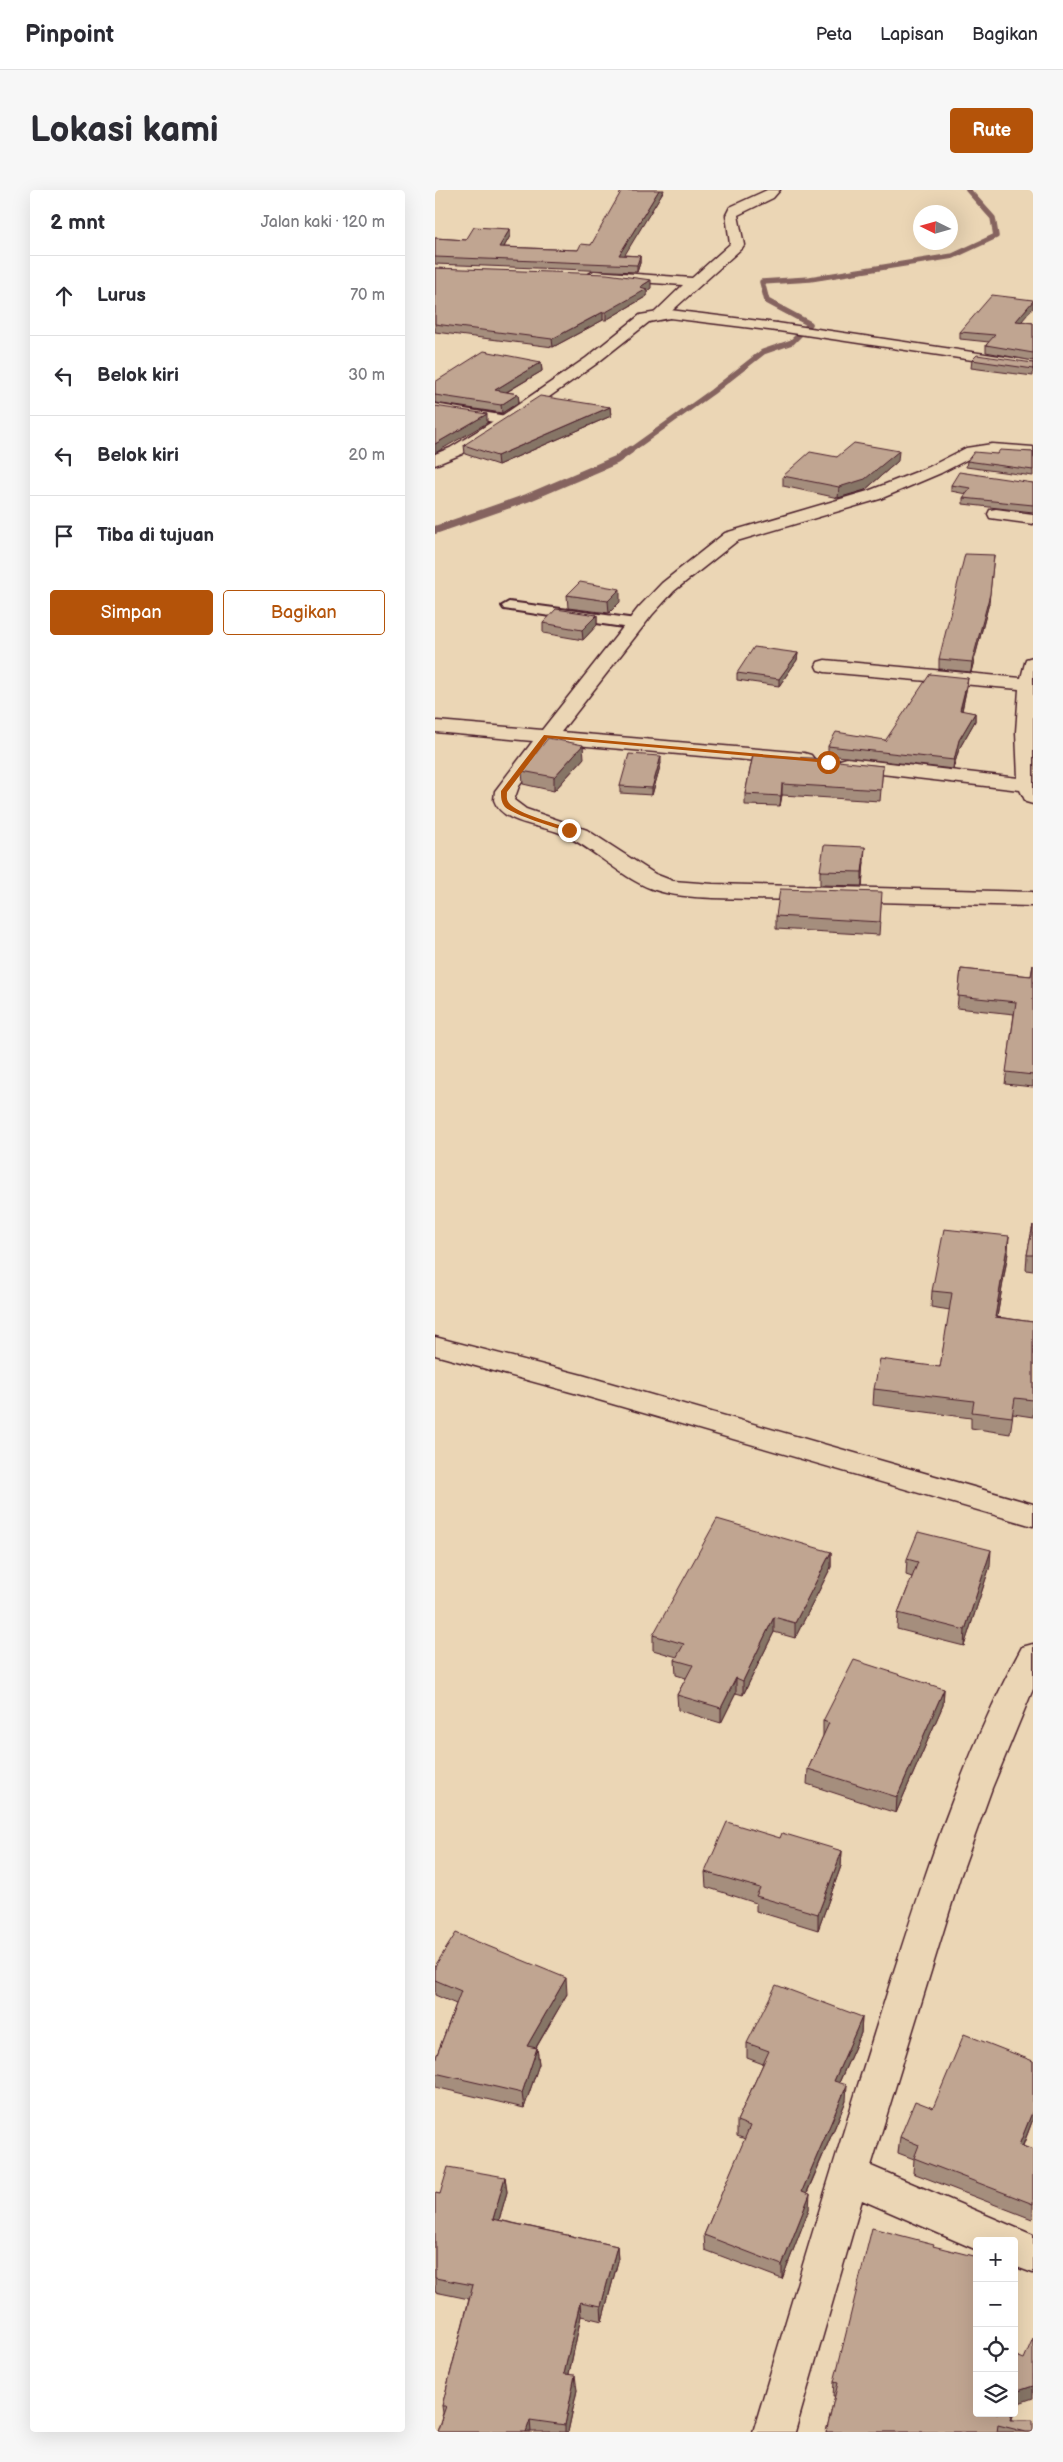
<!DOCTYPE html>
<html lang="id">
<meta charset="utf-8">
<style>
:root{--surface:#fff;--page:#f7f7f7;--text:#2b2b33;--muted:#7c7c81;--line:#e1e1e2;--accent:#b45309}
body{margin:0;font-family:"Balsamiq Sans",sans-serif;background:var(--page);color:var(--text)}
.controls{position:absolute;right:15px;bottom:15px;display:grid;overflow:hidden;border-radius:5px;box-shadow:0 5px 20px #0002}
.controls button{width:45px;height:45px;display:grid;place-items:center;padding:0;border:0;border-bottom:1px solid var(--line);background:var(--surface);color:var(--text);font:25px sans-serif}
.compass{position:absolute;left:478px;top:15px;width:45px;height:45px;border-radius:50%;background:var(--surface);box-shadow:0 5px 20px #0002;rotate:275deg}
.stop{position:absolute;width:15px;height:15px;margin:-11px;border:4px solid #b45309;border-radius:50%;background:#fff}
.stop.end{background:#b45309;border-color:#fff;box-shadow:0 1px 5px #0008}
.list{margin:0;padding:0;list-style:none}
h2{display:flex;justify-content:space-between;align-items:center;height:65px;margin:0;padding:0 20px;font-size:21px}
h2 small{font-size:16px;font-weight:400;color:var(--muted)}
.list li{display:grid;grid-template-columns:32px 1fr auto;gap:15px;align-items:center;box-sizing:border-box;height:80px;padding:0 20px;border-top:1px solid var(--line)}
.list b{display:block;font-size:19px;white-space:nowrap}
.list em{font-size:16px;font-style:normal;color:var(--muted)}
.actions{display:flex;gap:10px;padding:15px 20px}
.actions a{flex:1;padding:11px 0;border:1px solid var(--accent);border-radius:5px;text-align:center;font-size:18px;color:var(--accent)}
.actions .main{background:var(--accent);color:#fff}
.icon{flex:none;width:28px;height:28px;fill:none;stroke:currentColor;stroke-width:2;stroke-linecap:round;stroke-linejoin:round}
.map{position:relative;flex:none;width:598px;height:2242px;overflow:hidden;border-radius:5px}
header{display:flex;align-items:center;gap:30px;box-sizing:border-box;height:70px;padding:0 25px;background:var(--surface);border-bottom:1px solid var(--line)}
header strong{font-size:24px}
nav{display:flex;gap:28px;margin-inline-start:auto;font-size:18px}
.intro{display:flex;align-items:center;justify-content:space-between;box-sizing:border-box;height:120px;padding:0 30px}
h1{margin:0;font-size:35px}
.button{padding:12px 22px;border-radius:5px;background:var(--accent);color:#fff;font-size:18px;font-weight:700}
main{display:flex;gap:30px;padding:0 30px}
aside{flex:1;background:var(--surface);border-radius:5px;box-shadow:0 5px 20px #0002}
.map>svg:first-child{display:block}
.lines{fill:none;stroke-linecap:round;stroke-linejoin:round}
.stream-far1{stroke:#85635f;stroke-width:5.5}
.stream{stroke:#85635f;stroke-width:8}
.lane-casing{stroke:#4a1f2b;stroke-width:4}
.street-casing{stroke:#4a1f2b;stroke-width:3}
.secondary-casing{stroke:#4a1f2b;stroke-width:3}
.lane{fill:#ebd6b5;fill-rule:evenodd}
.street{fill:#ebd6b5;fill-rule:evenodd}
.secondary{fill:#ebd6b5;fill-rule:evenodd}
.wall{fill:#a58e7d;stroke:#4a1f2b}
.shaded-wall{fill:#867466;stroke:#4a1f2b}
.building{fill:#c0a591;stroke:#4a1f2b}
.route{fill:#b45309}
</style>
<header>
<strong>Pinpoint</strong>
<nav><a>Peta</a><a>Lapisan</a><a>Bagikan</a></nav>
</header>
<div class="intro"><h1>Lokasi kami</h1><a class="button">Rute</a></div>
<main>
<aside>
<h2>2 mnt<small>Jalan kaki · 120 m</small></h2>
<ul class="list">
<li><svg class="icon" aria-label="ahead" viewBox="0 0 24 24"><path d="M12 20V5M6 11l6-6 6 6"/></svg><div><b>Lurus</b></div><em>70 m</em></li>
<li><svg class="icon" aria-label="left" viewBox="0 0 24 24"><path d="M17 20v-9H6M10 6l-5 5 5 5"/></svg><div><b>Belok kiri</b></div><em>30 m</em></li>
<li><svg class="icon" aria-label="left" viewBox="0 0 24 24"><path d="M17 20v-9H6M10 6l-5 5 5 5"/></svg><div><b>Belok kiri</b></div><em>20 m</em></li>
<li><svg class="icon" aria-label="arrive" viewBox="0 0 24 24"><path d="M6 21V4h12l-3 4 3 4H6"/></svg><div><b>Tiba di tujuan</b></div></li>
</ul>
<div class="actions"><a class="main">Simpan</a><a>Bagikan</a></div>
</aside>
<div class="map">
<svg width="598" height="2242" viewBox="0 0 598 2242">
<rect width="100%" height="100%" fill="#ebd6b5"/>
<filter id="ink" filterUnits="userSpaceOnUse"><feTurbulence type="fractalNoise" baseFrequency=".02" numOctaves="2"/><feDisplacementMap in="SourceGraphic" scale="10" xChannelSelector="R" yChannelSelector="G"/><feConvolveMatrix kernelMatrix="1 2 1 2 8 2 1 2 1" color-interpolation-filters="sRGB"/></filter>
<g filter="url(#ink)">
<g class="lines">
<path class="stream-far1" d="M193,262L277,202L328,162L357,152L375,134L332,111L327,92L375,89L518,66L561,46L558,28L533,0"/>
<path class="stream" d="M0,340L92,308L181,270L195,260"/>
<g class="lane-casing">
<path id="lane" d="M0,214L71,226L77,230L71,234L0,222Z
M74,412L201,429L209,434L201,439L69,419L67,416Z"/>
</g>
<g class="street-casing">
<path id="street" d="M332,0H345L338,8L303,25L309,55L307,58L230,127H220L218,124L248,95L159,89L152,85L159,81L257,88L295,54L291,25L295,17Z
M342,133L598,171V179L337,140L335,137Z
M557,254L598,257V267L557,264L541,265L506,283L445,309L302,351L239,401L217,425L126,542L369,563L376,565L379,569L376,573L369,575L118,553L84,596L79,610L91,619L152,640L220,684L238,691L278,694L598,702V716L278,708C257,707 237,706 217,699C183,686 158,657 125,643C105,635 67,634 59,610L60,601L98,551L0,542V532L2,531L107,540L204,417L227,393L290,343L433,301L494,277L531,258Z
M561,319L598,324V334L555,328L553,324L555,320Z
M598,467V614L591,612L585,600L412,580L405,578L402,574L405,570L412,568L583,588L581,542L584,499L390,482L383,480L381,476L383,472L390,470L586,488L591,469Z
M0,1147L147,1185L598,1314V1336L143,1204L0,1165Z
M598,1454V1499L557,1598L525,1687L436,1976L598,2045V2083L579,2076V2051H542V2060L427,2010L360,2242H318C360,2100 402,1960 447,1819C486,1696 525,1571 587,1457Z"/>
</g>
<g class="secondary-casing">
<path id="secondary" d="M235,120L342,133L349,137L342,141L235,128L214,132L161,174L77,233L27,264L0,275V264L15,258L65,227L151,168L205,125Z"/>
</g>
<use href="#lane" class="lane"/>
<use href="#street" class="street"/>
<use href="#secondary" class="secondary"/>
</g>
<path class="wall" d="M229,0L189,65L205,66V73L202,82L0,74V48L31,50L75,39V46L69,57L143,60L156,55Z
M0,78L216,98L212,101V106L171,130H168L118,157L0,142Z
M587,131L598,133V171L551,162V155L554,152L525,149V142Z
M537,170L598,173V186L536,178Z
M106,172L107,181L72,202L83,204L84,212L67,223L0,213V192Z
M175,217L176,226L63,275L30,264L29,255Z
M598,262V286L531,277L532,271L562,264Z
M402,267L463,271L430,300L403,308L348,296V286Z
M598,293V322L528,314V308L531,304L516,301V295Z
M132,405L185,412L174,423L133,418Z
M554,413L536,482L504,479V469Z
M162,425V435L148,450L108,443V433Z
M363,463L362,470L344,496L302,490V483Z
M532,496L527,521L540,523V531L524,559L518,579L393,565V556L450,551Z
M318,565L448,576L445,611L347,605L345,616L310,615V604Z
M149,568L119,601L88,594L87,581Z
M226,573L217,605L185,603V596Z
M429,672L427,696L385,695V681Z
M446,714L444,745L341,739V726Z
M598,775V897L570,894L579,824L522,818L526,779L596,786Z
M598,1035V1081L591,1080L592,1065Z
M573,1063L562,1127L598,1132V1227L578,1224L575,1244L536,1238V1228L438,1215L439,1199L505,1177L515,1120L496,1117L497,1101Z
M396,1362V1377L360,1448L339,1442L308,1505L301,1503L286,1533L243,1520L242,1505L251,1488L241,1485L240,1470L242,1467L218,1460V1445Z
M472,1369L555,1376L529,1456L462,1439L463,1423L477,1387L471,1385Z
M509,1499L508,1515L461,1623L372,1594L373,1579L388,1546V1531Z
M345,1648L407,1661L406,1676L383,1740L321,1721V1713L271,1697L270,1682Z
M0,1776L132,1804L101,1858H102L104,1874L89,1918L0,1897V1870L21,1814L0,1805Z
M427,1827L426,1843L404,1893L411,1911L372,2003L374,2019L347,2089L270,2060L269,2045L310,1949L302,1946V1931L328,1874L312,1868V1853Z
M598,1871V1929L588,1956L598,1960V2027L597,2029L478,1983L479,1969L463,1963L465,1947L498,1918Z
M70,1987L72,2002L64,2030L182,2056L183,2071L167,2131L146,2126L134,2184L142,2200L133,2242H2L8,2223L7,2216L34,2109L0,2102V2003L5,2004Z
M498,2056L542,2223H579L576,2230L598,2242H391L400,2206H398L399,2192Z"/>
<path class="shaded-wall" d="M224,0H229L185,73L184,65Z
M75,39V46L65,64L64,57Z
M205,66V73L202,82V75Z
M216,90V98L212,101V106L171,130V122L205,97Z
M598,111V118L581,138V131Z
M168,122V130L118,157L117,149Z
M106,172L107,181L61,208L60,200Z
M83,204L84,212L67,223L66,215Z
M175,217L176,226L63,275L62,266Z
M52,224V233L0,263V254Z
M464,261L463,271L430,300L403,308L404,297Z
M559,365L554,413L536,482L537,472Z
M185,399V412L174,423L173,411Z
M162,425V435L148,450L147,440Z
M363,463L362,470L344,496V489Z
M533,488L532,496L525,529V520Z
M540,523V531L524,559L518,579L519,570L524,550Z
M148,555L149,568L119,601V587Z
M226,566V573L217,605V598Z
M347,594V605L345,616L346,606Z
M430,657L429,672L427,696V682Z
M574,1046L573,1063L559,1144L560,1127Z
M556,1360L555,1376L529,1456L530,1440Z
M396,1362V1377L360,1448V1433Z
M339,1427V1442L308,1505V1491Z
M301,1488V1503L286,1533V1518Z
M509,1499L508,1515L461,1623L462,1607Z
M407,1661L406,1676L383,1740V1724Z
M131,1788L132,1804L93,1871L92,1856Z
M427,1827L426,1843L398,1906L399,1891Z
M102,1858L104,1874L89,1918L87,1903Z
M412,1895L411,1911L366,2016L367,2001Z
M598,1920V1929L582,1970L584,1955Z
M70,1987L72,2002L60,2044L58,2029Z
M375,2004L374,2019L347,2089V2075Z
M182,2056L183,2071L167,2131L166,2116Z
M145,2112L146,2126L131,2198L129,2184Z
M140,2185L142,2200L133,2242H130V2235Z
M598,2196V2208L581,2214L579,2221V2215L583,2201Z
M577,2223H579L574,2238L575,2230Z
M95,2230L96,2242H91Z"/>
<path class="building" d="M187,0H224L184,65L205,66L202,75L0,67V48L31,50L39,37L75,39L64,57L143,60L146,54L156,55Z
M0,78L172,84L216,90L205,97L212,99L171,122H168L117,149L0,134Z
M557,105L598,110V111L581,131L598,133V163L551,155L560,145L525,142Z
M49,161L106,172L60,200L83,204L66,215L0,205V192Z
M542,165L598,173V179L537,170Z
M105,206L175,217L62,266L29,255Z
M0,216L52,224L0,254Z
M419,253L464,261L430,289L404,297L348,286L375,262L402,267Z
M565,260L598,262V280L532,271L539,262L562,264Z
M524,282L598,293V315L528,308L536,298L516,295Z
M530,364L559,365L555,404L537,472L504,469Z
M145,392L185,399L173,411L132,405Z
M121,419L162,425L147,440L108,433Z
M319,457L363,463L344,489L302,483Z
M495,484L533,488L525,520L540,523L524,550L519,570L393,556L401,542L450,550V551Z
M113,548L148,555L119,587L87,581Z
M194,564L226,566L217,598L185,596Z
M318,565L376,568L448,576L446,600L347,594L346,606L310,604Z
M389,655L430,657L427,682L385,681Z
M345,699L447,702L445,732L341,726Z
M598,775V885L571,882L581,812L523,806L526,779L596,786Z
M598,1035V1065H592Z
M509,1039L574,1046L560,1127L598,1132V1210L580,1208L577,1227L537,1222L539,1211L439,1199L445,1169L505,1177L517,1103L497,1101Z
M282,1329L396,1362L360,1433L339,1427L308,1491L301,1488L286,1518L242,1505L258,1475L240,1470L249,1454L218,1445Z
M483,1342L556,1360L530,1440L463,1423L483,1372L472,1369Z
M419,1470L509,1499L462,1607L373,1579L394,1533L388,1531Z
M292,1632L345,1648L347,1643L407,1661L383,1724L321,1706L325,1698L270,1682Z
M21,1743L131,1788L92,1856L102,1858L87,1903L0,1883V1870L26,1801L0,1790V1776Z
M341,1795L427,1827L399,1891L412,1895L367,2001L375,2004L347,2075L269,2045L315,1936L302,1931L334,1861L312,1853Z
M529,1844L598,1871V1920L584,1955L598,1960V2014L479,1968L484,1955L465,1947L480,1911L498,1918Z
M13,1977L70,1987L58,2029L182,2056L166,2116L145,2112L129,2184L140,2185L130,2235L95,2230L91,2242H2L11,2216H7L38,2095L0,2088V2003L5,2004Z
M437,2038L499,2054L498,2056L542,2067V2223H577L575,2230H598V2242H591L563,2235L562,2242H391L403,2193L399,2192Z
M598,2148V2196L583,2201L579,2215V2165L589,2169Z"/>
</g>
<path class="route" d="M109,545L393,570L396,572L393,573L113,548L72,602C72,606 71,609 74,613C82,624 123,634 137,639L134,642C122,638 78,625 70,617C66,612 66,607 66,601Z"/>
</svg>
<div class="controls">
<button>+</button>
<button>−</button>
<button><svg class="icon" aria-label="locate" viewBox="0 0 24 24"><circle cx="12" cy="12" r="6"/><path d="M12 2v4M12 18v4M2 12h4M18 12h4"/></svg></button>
<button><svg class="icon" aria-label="layers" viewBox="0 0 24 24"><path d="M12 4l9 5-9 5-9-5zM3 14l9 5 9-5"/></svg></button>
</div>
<svg class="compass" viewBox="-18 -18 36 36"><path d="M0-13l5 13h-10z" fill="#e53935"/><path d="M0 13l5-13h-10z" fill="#7c7c81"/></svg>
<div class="stop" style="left:393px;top:572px"></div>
<div class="stop end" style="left:134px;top:640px"></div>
</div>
</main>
